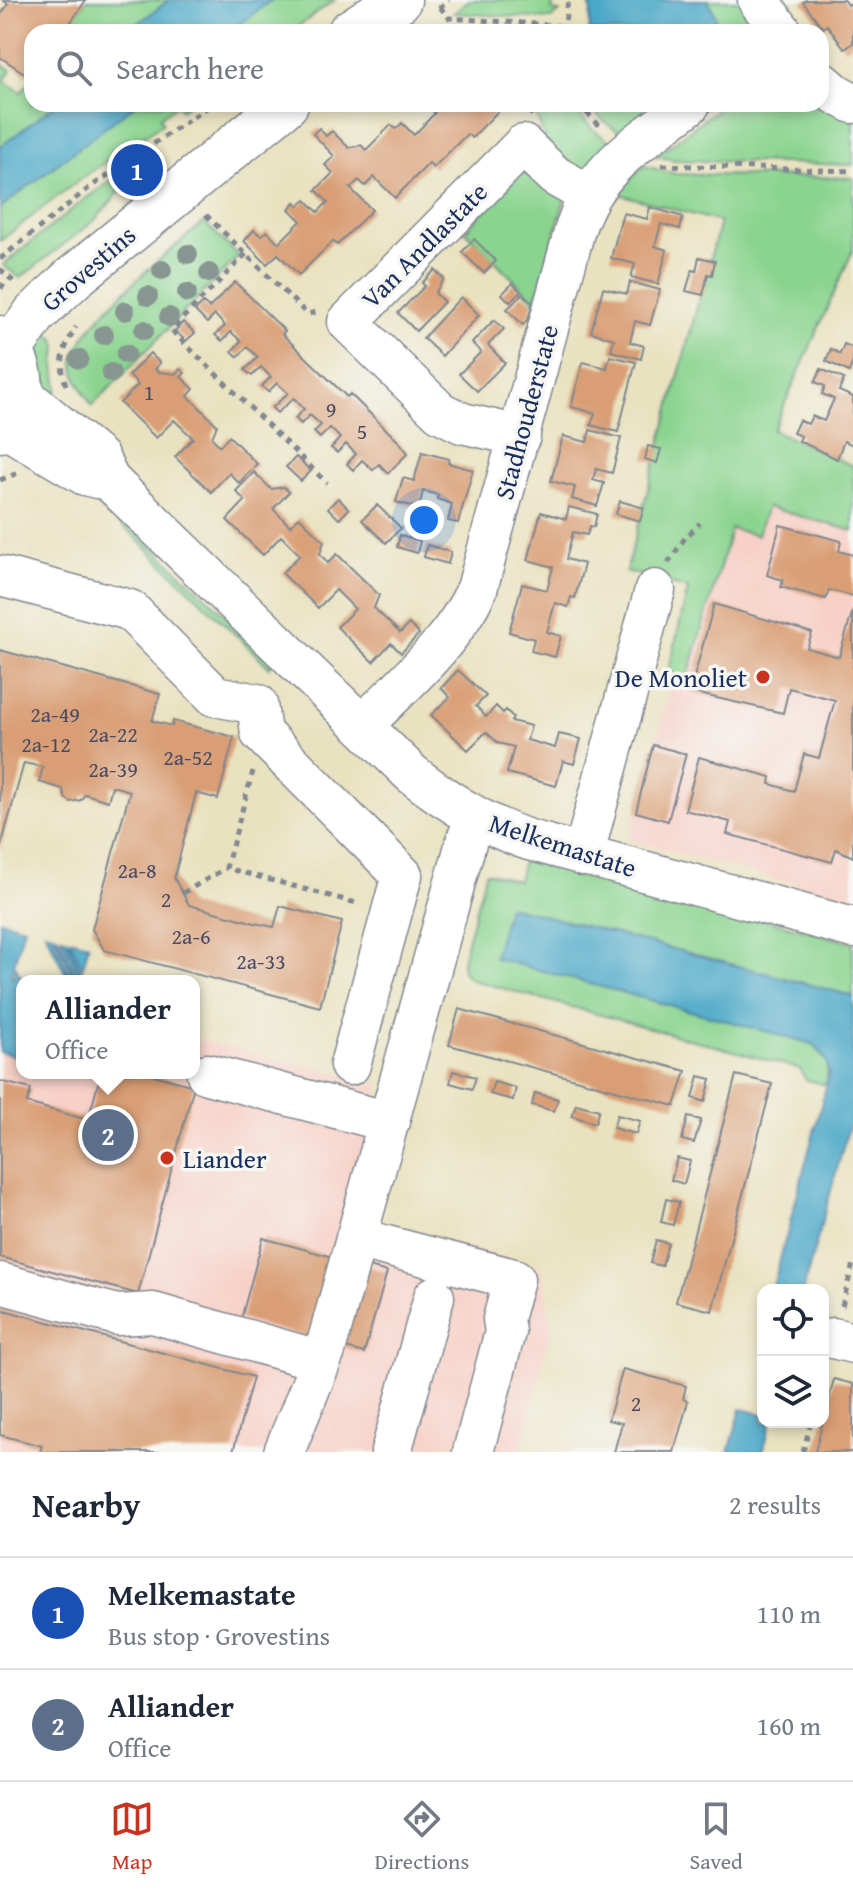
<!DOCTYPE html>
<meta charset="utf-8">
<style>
:root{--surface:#fff;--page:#f6f6f7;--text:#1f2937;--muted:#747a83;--line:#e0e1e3;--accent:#c8321e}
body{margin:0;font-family:"Gentium Book Plus",serif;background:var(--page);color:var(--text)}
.controls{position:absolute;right:24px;bottom:24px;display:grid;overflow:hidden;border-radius:16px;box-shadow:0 4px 12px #0003}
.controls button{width:72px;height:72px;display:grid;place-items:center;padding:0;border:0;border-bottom:2px solid var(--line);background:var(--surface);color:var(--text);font:40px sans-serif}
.you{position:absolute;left:424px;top:520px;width:28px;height:28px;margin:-20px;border:6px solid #fff;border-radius:50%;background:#1a73e8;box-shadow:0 0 0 12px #1a73e833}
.badge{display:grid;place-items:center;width:52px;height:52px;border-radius:50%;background:var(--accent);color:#fff;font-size:26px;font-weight:700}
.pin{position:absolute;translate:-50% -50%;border:4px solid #fff;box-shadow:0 2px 8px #0006}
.popup{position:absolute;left:16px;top:975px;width:184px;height:104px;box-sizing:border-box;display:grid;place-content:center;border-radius:16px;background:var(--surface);filter:drop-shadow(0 2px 6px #0005);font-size:26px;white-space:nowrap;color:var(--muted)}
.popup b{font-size:30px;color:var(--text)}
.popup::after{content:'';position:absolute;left:50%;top:100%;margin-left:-16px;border:16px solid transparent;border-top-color:var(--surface)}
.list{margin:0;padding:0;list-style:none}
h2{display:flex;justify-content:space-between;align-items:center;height:104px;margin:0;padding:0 32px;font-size:34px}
h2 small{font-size:26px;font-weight:400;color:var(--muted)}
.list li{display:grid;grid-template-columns:52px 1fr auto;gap:24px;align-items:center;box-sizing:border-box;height:112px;padding:0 32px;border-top:2px solid var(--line)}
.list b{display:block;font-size:30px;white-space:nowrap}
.list p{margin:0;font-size:26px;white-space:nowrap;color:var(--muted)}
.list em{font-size:26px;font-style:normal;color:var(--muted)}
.icon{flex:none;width:44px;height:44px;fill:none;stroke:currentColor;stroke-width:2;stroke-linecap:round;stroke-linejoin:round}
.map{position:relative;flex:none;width:853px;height:1452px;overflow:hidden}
.search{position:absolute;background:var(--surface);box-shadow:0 4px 12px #0003;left:24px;right:24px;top:24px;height:88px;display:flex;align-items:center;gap:20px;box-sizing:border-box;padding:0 28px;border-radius:24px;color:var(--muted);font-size:30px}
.sheet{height:328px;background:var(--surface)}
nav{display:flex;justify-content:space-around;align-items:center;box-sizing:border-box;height:112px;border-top:2px solid var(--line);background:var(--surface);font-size:22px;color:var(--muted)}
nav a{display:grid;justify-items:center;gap:4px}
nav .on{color:var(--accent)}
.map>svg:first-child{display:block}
.built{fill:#f7d1c7}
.green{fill:#8ad48f;stroke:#528276;stroke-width:2}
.water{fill:#48a7c7;stroke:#326b92;stroke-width:2}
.building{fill:#d99e75}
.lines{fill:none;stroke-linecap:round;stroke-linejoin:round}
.minor-casing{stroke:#82888f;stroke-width:43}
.major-casing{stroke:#82888f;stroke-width:47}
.path{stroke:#82888f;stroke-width:5;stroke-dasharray:6 6;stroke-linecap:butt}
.minor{stroke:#fff;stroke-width:40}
.major{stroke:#fff;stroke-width:44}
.tree{fill:#879691}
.poi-dot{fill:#c8321e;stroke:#f6f6f2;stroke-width:3}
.labels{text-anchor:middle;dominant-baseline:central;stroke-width:7;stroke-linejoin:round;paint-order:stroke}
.number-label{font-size:22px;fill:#4a4b64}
.street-label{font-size:26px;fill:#1b2f5e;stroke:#f6f6f2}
.poi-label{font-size:26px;fill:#1b2f5e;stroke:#f6f6f2;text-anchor:end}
</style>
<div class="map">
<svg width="853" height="1452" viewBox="0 0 853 1452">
<rect width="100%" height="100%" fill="#f6f6f2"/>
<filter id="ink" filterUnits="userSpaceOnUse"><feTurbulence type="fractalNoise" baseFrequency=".0125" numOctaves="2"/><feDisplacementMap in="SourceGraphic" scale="16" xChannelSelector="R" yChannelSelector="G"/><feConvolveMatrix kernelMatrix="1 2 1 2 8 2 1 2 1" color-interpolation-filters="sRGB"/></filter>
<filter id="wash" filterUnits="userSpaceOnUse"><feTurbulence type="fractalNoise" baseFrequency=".006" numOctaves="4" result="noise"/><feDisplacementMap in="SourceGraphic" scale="32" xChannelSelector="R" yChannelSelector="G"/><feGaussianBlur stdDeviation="1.8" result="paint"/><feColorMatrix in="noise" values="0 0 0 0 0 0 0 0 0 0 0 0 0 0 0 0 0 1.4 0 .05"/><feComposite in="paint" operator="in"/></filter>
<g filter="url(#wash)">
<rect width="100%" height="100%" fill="#e9e2c0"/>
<path class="built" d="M726,480L853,514V900L629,840Z
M194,1039L379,1083L380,1226L538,1265L544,1276L551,1328L520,1452H0V1052L22,1058V1073H194Z"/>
<path class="green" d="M86,0H169L127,32H84L86,28L73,19Z
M271,0H335L290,32H230Z
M469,0H554L552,11L560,12L551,19L454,13Z
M708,0H745L756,27L755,32H713L716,17Z
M0,63L11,70L4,81L21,92L32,80V104H56L0,147Z
M136,104H189L181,110L177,105L160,117L163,123L76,182L0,241V208Z
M546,104H570L592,129L614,144L582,171L547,145L536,115Z
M586,104H671L628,138L605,122Z
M724,104H821L853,116V165L674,160L656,156Z
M132,166L136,173L94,221L20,278L3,265L85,199Z
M644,166L676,174L853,178V250L773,430L853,466V531L767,507L757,535L731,529L688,677L668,674L688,589L626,571L720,222L615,193Z
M521,173L527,174L565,199L535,301L465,231Z
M204,222L239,256L92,406C84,392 73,378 74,361C78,323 174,248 204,222Z
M41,327L55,339L57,347L55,366L58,388L50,404L32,365Z
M82,493L100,498L275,661L269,667L132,534Z
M524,855L853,943V996L509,906L495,958L813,1044L828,1064L826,1085L806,1080L800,1069L472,980C462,974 461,968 463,956L486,872L518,881Z"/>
<path class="water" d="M169,0H271L230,32H127Z
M587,0H708L716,17L713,32H589L591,9Z
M56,104H136L0,208V147Z
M508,906L853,996V1112L803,1290H772L829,1075C828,1061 823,1053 813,1044L494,958Z
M0,920L24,927L11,976L14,977L16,967L23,981L22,1058L0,1052Z
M45,932L57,935L77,975L78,971L61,937L89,944L83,967L71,943L68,942L82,971L79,981H76L55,938H52L73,981H69Z
M741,1409L763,1414V1422H771L763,1452H729Z"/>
<g id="blocks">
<path class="building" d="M3,0H86L64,32H32V78L0,57V16L8,4Z
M806,0H844L848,5L853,1V43L845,49L827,25L823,28L803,2Z
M425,104H505L472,138L467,134L433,168L429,163L395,198L374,177L365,186L359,180L350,188L372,210L337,245L333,241L299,275L278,254L267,264L244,241L254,230L261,236L267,231L279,243L301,221L289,209L295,202L299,206L306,200L318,212L328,202L316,190L333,173L325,165L334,156L313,134L319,128L326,136L332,131L349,148L361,145L366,150L391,125L396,129L402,123L414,135L435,113Z
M650,207L683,217L680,229L661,224L655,246L667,250L658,284L631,277L635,264L611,258L623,213L647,219Z
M474,239L496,261L484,273L462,252Z
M699,257L715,261L712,275L708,274L703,295L686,291L692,270L696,271Z
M435,270L444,279L435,293L444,302L416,331L398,313L425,286L422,283Z
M235,282L285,331L282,334L314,365L347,397L350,394L400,443L408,453L388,473L379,464L373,470L362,460L353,470L347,464L356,454L346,444L337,453L331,448L340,438L330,428L320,438L314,432L321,425L310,415L301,424L295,418L304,409L294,398L277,413L272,408L288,393L277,383L268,392L262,386L271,377L261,367L252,376L245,370L258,357L247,347L238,357L232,351L241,341L231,332L222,341L215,335L225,326L215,315L207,323L195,311L203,303L209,308Z
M630,282L660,290L650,325L635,321L630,342L644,346L641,359L611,351L614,339L591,332L603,288L627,294Z
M513,283L521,292L510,302L502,294Z
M523,294L533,303L528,319L523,325L507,309Z
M461,297L479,315L442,356L423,338Z
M494,320L504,329L488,345L505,363L477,391L459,374L481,352L472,343Z
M183,322L195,333L186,341L175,331Z
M844,344L853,348V361L849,372L826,361L831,349L840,354Z
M150,353L160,363L155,369L159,372L175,374L180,369L185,373L181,377L194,389L188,396L217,425L212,438L220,446L229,436L257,464L239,483L229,473L211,492L175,457L193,438L174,420L156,438L120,403L138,385L129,375Z
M610,356L636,362L618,432L591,425L595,413L571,407L583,362L607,368Z
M821,369L844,379L839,391L853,397V445L844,441L837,459L799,441L801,436L793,433L799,420L808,424L812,416L824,421L834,399L822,394L825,386L815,382Z
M590,430L621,438L612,473L596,469L593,480L604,483L597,506L572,499L575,487L551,481L563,436L587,442Z
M648,446L661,449L657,463L645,459Z
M422,452L449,459L448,463L473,470L458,523L448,521L452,504L437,499L438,495L423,491L419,508L396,502L403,478L414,481Z
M296,457L311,471L301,481L286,467Z
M254,472L271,489L284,487L289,492L273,509L290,526L299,517L309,527L324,541L320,554L328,563L337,554L379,595L374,608L400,633L409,624L419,634L401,653L391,643L373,662L337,627L355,609L336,590L318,608L282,573L300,555L281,536L263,555L227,520L245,501L236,491Z
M338,498L349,509L339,519L328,508Z
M620,501L644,508L640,521L616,514Z
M377,505L401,528L386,543L362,520Z
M569,507L597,514L594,527L590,526L587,535L573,532L566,559L584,564L575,598L571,597L568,607L555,603L547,632L561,636L555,657L531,651L534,639L509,632L522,584L547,590L553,567L528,560L541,512L566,519Z
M780,525L841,541L839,551L853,555V596L829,590L826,599L781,587L783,580L767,575Z
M400,535L420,541L417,553L397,547Z
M427,545L451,552L448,564L424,557Z
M714,604L812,633L807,648L839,657L853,610V857L836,849L832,862L727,834L730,822L685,810L699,757L771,777L770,784L794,791L804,754L819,758L835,700L789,688L783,713L690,692Z
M0,650L160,694L152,721L172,726L173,721L234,737L218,799L196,793L174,878L189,905L255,923L274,927L280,906L342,922L320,1007L104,950L92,929L130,791L112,786L108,801L85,794L81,800L71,802L65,798L63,789L39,782L43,767L24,763L0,850Z
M458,670L486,696L476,706L486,717L496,706L503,713L506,710L513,717L511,721L531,726L527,740L555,748L559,734L581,739L574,764L563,761L556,786L507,773L514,747L498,743L486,732L468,750L431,715L450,697L441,688Z
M653,745L686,754L668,821L636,812Z
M459,1009L686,1071L675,1106L449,1045Z
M453,1071L476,1077L472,1089L450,1083Z
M101,1073H146L194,1086L138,1294L0,1257V1081L31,1089L27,1103L88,1120Z
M736,1075L772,1084L712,1311L676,1302Z
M699,1076L711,1079L705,1102L693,1098Z
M494,1082L516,1088L513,1100L490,1094Z
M535,1093L558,1099L554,1111L532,1105Z
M576,1104L599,1110L595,1123L572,1116Z
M617,1115L640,1121L636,1134L613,1128Z
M688,1117L701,1120L694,1143L682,1140Z
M677,1158L690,1161L684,1184L671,1180Z
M666,1199L679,1202L673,1225L661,1222Z
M263,1238L387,1272L364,1353L241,1319Z
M656,1240L668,1243L662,1266L650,1263Z
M0,1309L253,1377L233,1452H40L42,1446L0,1435Z
M623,1369L686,1386L683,1399L688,1401L674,1452H614L622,1423L608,1420Z
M834,1379L853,1384V1452H815Z"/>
</g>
</g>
<g filter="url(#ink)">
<use href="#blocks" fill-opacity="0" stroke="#82888f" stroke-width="2"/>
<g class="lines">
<g class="minor-casing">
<path id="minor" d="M758,0L782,32
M821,81L836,94L853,103
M21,393L99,458L109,480L412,774C448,802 486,826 529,840L853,928
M4,427L85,475L97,478
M520,436L462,423L440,412L348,322L523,145L555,176L589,195
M0,576L130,610L215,696L257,704
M257,704L261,733L402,875L350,1065
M363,725C404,683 452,644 477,589L575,229C595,166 640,143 690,104
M583,856L655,590
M207,1074L389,1122
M356,1238L514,1279L503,1319L505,1332L473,1452
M0,1283L117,1315L153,1313L321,1361
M833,1338L853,1343
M284,1452L325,1351L467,839L477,817
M391,1452L434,1297"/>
</g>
<g class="major-casing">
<path id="major" d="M350,32L399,0
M0,338C25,363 30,405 0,430
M11,348L35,314L73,278L286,104"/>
</g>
<path class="path" d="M440,7L449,18L564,26
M439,8L449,0
M564,32L568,0
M578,104L603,129
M529,115L540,104
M662,165L853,171
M206,215L307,314L319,312
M246,254L171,330L327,483
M0,259L89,188L212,104
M0,269L15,283
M0,284L8,291
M66,385C58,361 64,348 76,327
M0,480L18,473
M668,563L685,538L700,523
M253,771L226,868L360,904
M183,893L226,868
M842,1306L853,1264
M803,1452L811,1422"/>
<use href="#minor" class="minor"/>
<use href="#major" class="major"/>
</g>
<g class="tree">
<circle cx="188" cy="254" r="10"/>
<circle cx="162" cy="270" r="10"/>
<circle cx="209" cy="273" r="10"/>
<circle cx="187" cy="293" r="10"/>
<circle cx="148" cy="296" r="10"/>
<circle cx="125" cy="311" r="10"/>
<circle cx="169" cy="317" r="10"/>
<circle cx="144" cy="330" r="10"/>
<circle cx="104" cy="335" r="10"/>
<circle cx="126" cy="354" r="10"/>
<circle cx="79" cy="359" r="10"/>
<circle cx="111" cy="373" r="10"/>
</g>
</g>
<g class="poi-dot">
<circle cx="763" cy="677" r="8"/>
<circle cx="167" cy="1158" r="8"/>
</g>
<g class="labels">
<g class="number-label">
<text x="149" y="392">1</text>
<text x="331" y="409">9</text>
<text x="362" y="431">5</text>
<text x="55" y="714">2a-49</text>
<text x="113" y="734">2a-22</text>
<text x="46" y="744">2a-12</text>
<text x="188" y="757">2a-52</text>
<text x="113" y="769">2a-39</text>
<text x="137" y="870">2a-8</text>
<text x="166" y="899">2</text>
<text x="191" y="936">2a-6</text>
<text x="261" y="961">2a-33</text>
<text x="636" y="1403">2</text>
</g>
<g class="street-label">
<text transform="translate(424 245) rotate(-45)">Van Andlastate</text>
<text transform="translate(88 268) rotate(-41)">Grovestins</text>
<text transform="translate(526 412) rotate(-75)">Stadhouderstate</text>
<text transform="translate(563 845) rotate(18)">Melkemastate</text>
</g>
<g class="poi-label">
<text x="747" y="677">De Monoliet</text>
<text x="183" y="1158" text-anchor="start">Liander</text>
</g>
</g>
</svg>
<div class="controls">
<button><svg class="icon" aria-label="locate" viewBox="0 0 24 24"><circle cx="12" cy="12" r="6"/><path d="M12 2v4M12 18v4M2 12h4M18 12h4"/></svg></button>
<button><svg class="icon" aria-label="layers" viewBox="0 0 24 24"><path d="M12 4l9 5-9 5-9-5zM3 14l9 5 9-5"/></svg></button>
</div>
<div class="you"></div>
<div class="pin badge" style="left:137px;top:170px;background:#1a4fb4">1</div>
<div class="pin badge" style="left:108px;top:1135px;background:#5c6f8a">2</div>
<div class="popup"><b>Alliander</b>Office</div>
<div class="search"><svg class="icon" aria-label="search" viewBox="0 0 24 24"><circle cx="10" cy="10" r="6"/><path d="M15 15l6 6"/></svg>Search here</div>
</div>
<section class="sheet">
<h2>Nearby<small>2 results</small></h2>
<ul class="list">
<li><span class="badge" style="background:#1a4fb4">1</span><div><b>Melkemastate</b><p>Bus stop · Grovestins</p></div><em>110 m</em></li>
<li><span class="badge" style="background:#5c6f8a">2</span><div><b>Alliander</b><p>Office</p></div><em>160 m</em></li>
</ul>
</section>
<nav>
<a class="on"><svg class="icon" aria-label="map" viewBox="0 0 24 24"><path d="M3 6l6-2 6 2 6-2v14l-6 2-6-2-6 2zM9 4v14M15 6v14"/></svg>Map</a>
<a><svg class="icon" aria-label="directions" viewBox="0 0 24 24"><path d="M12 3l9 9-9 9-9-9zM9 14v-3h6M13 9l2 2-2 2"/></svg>Directions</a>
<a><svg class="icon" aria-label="saved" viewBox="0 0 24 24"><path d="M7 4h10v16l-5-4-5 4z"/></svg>Saved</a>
</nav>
